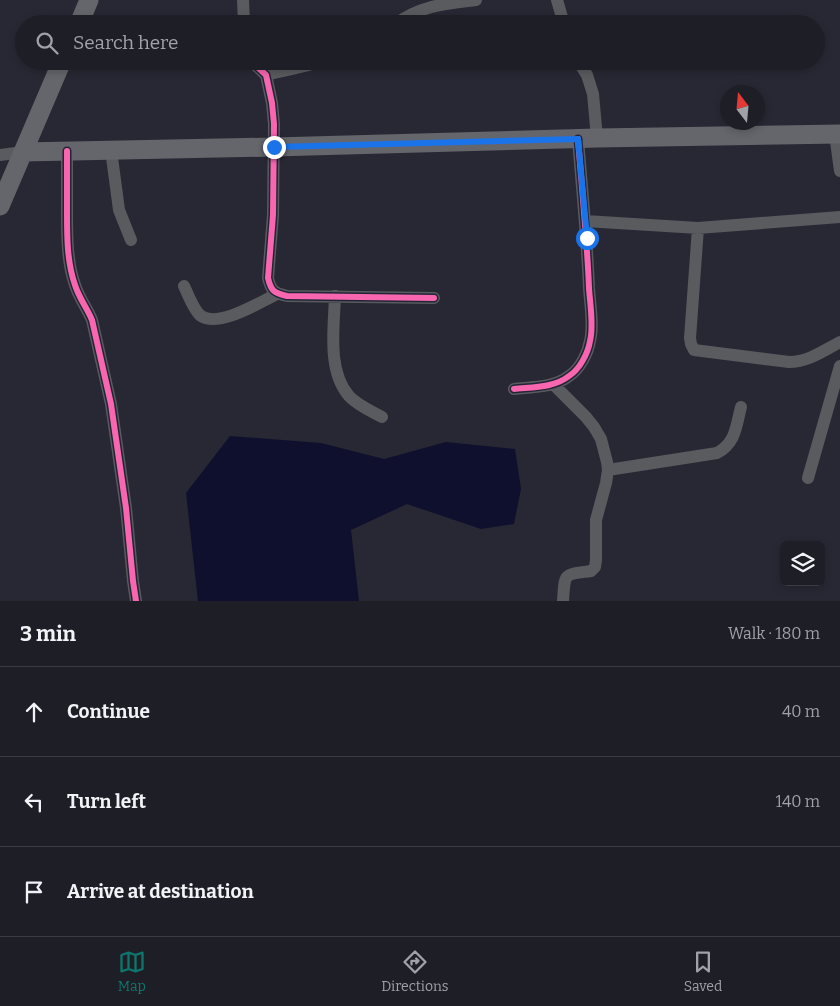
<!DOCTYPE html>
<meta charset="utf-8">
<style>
:root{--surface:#1d1e26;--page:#25272e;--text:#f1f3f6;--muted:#a0a2a7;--line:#3b3c43;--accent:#0f766e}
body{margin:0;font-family:Bitter,serif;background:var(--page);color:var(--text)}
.controls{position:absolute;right:15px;bottom:15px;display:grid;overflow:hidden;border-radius:8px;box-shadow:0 2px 8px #0003}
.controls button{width:45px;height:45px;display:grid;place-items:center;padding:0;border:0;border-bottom:1px solid var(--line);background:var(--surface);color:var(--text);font:25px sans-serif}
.compass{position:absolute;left:720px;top:85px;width:45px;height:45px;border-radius:50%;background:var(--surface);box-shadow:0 2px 8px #0003;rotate:344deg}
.stop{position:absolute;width:15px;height:15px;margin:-11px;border:4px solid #1a73e8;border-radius:50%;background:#fff}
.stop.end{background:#1a73e8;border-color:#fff;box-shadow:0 1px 5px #0008}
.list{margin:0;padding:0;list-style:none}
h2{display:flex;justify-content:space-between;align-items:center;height:65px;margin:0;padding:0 20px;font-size:21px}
h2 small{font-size:16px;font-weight:400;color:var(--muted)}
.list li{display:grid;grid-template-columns:32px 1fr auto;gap:15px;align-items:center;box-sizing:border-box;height:90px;padding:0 20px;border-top:1px solid var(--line)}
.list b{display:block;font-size:19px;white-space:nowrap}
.list em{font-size:16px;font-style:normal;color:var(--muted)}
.icon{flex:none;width:28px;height:28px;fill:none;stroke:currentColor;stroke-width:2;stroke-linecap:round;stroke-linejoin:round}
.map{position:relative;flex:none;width:840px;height:601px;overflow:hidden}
.search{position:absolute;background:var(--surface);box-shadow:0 2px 8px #0003;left:15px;right:15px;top:15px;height:55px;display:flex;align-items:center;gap:12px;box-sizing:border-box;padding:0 18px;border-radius:28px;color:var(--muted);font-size:19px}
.sheet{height:335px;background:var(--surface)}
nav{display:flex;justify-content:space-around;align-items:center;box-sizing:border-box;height:70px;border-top:1px solid var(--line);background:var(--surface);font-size:14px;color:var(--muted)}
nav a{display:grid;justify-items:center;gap:2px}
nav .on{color:var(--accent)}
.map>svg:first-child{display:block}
.water{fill:#0f102e}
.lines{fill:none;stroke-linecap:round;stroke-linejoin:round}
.street{stroke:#5a5b5f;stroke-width:12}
.secondary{stroke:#65666b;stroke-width:19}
.cycleway-casing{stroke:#222538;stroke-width:9}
.cycleway{stroke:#f766af;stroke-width:6}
.route{stroke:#1a73e8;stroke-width:6}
</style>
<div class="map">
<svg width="840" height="601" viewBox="0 0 840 601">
<rect width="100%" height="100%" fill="#272833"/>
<path class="water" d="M230,436L321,443L384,459L446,442L515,449L521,489L514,524L481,529L407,504L351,530L359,601H198L186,493Z"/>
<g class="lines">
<path class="street" d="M243,0L244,24
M557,0L564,24
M395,24C423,5 444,4 476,0
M251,61L266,75L272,103L274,124L273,215L268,278C271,291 274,293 287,296L434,298
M578,61L587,75L593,94L597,138
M266,75C285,70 304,67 322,61
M835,134L840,171
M111,150L119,210L131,240
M67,151C67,172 67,193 67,213C67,237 67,262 75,285C79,298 87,308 92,320L111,404L126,508L133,581L136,601
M0,155L23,152
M585,221L698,228L840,217
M698,228L690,338L691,344L694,350L789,362C808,362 823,351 840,342
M184,286C188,294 194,311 201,316C219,328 260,302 277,294
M335,296C334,327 327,371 349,396C357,405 371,411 382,417
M553,384L586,417L594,427L601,439L607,462L608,470L606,483L596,520V560L595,567L591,571C563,575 565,572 563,601
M514,389C532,387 554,388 569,376C580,369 588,353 590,341C594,326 590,304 589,288C587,238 582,189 578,139
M608,470L717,453C736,443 736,426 741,407
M808,478L840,366"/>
<path class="secondary" d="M79,24L89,0
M23,152L274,147L597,138L840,134
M0,206L62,61"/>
<g class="cycleway-casing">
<path id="cycleway" d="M251,61L266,75L272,103L274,124L273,215L268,278C271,291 274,293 287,296L434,298
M67,151C67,172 67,193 67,213C67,237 67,262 75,285C79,298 87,308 92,320L111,404L126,508L133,581L136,601
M514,389C532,387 554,388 569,376C580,369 588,353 590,341C594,326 590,304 589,288C587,238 582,189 578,139"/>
</g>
<use href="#cycleway" class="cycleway"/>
</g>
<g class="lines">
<path class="route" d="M274,147L578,139L587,238"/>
</g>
</svg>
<div class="controls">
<button><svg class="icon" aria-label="layers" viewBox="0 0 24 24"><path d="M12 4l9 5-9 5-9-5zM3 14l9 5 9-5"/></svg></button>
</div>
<svg class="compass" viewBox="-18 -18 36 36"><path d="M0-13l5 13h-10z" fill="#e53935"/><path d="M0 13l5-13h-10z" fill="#a0a2a7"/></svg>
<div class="stop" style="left:587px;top:238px"></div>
<div class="stop end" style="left:274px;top:147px"></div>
<div class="search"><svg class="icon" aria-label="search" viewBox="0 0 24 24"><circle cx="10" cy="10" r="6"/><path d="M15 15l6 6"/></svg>Search here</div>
</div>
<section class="sheet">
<h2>3 min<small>Walk · 180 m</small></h2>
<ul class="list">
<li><svg class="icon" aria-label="ahead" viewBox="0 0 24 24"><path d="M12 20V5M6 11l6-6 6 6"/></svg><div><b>Continue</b></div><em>40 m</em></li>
<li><svg class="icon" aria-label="left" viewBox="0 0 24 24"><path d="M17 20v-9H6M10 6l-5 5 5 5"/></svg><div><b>Turn left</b></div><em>140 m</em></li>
<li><svg class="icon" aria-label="arrive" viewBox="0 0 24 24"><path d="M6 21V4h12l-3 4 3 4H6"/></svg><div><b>Arrive at destination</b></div></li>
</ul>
</section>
<nav>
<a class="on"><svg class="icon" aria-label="map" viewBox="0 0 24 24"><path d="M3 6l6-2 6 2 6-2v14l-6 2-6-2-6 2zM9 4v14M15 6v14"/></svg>Map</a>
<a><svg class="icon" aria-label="directions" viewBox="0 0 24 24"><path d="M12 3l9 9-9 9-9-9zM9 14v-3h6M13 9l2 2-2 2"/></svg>Directions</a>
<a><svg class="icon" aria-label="saved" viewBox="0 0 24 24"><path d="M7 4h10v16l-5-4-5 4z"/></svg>Saved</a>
</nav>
